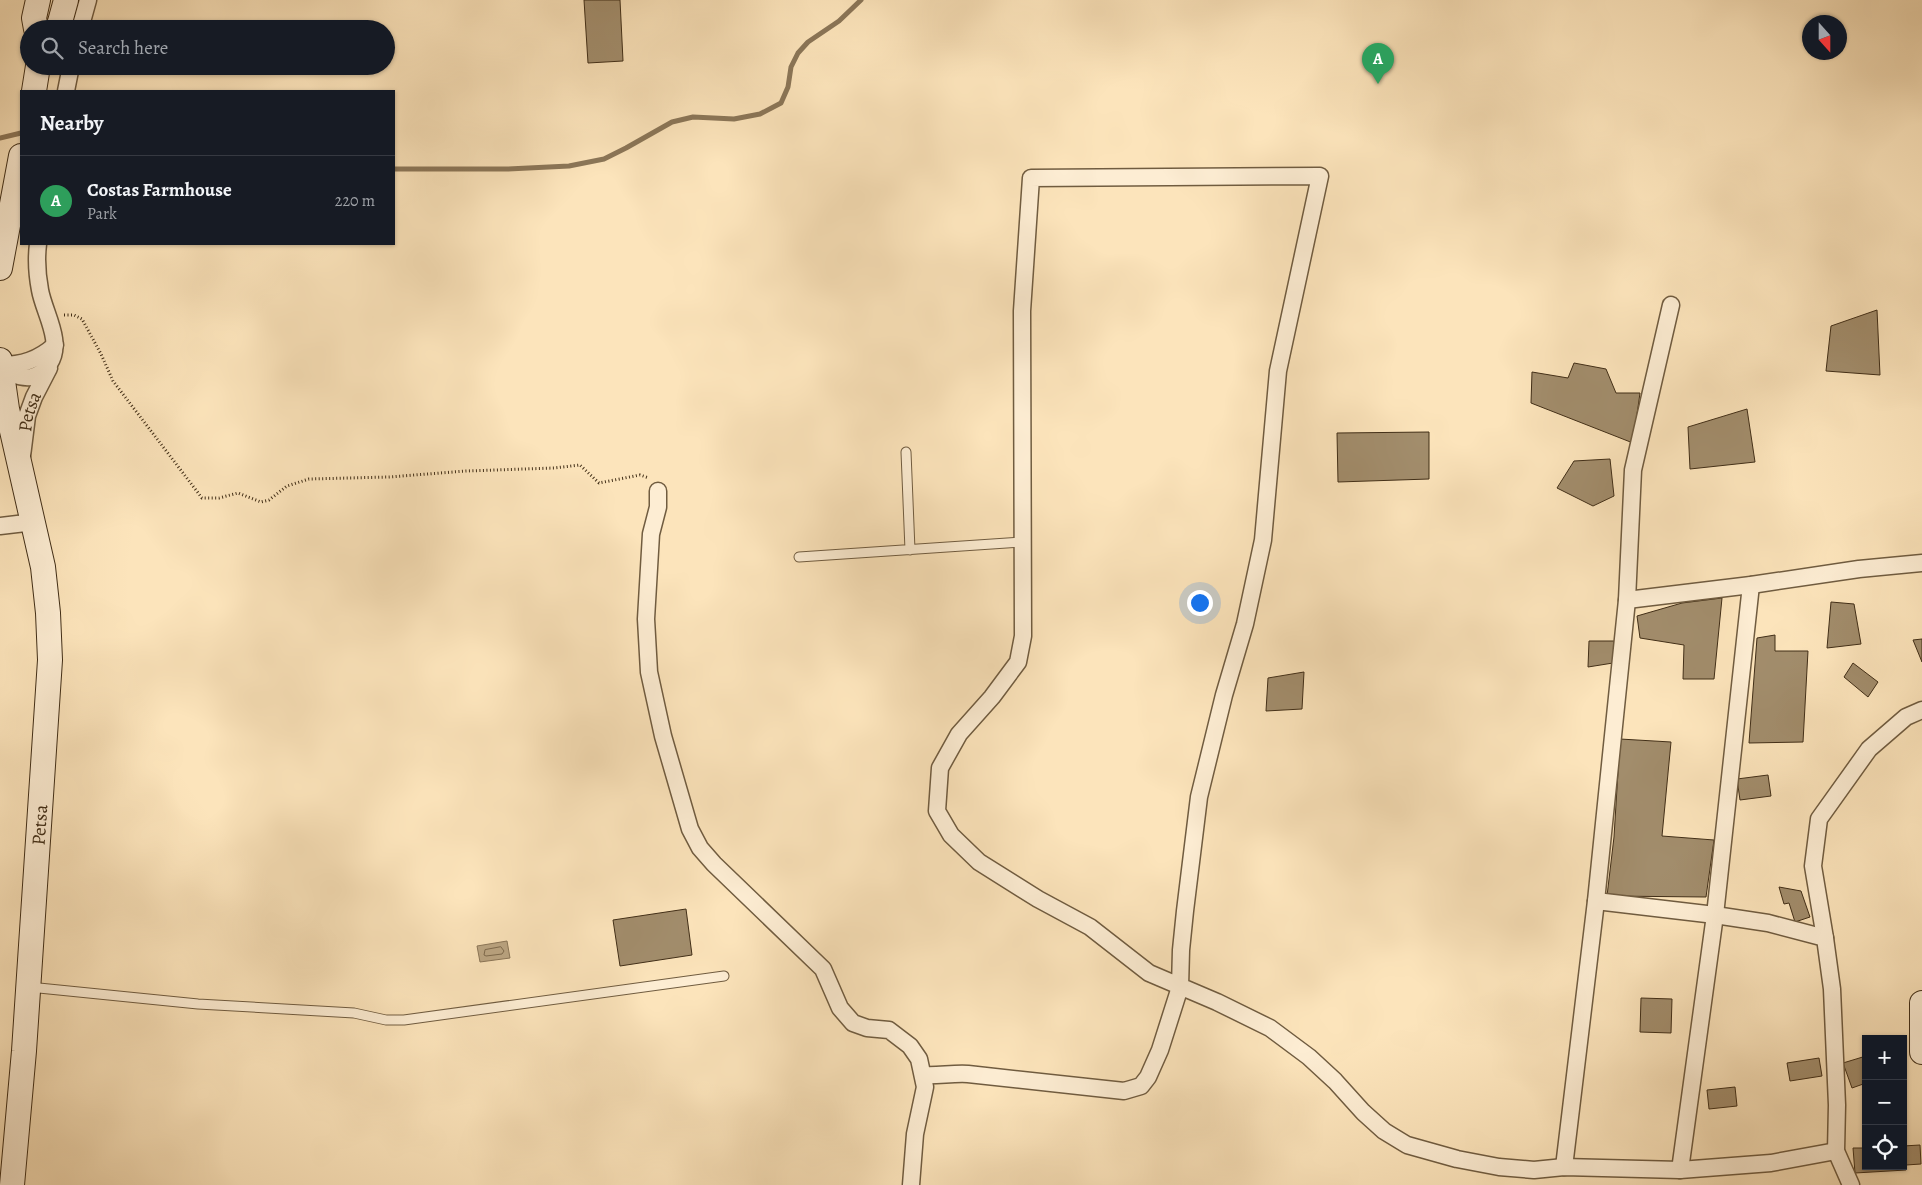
<!DOCTYPE html>
<meta charset="utf-8">
<style>
:root{--surface:#171b24;--page:#20242c;--text:#f1f3f6;--muted:#9ea1a6;--line:#363941;--accent:#c59692}
body{margin:0;font-family:Alegreya,serif;background:var(--page);color:var(--text)}
.controls{position:absolute;right:15px;bottom:15px;display:grid;overflow:hidden;border-radius:0px;box-shadow:0 1px 4px #0004}
.controls button{width:45px;height:45px;display:grid;place-items:center;padding:0;border:0;border-bottom:1px solid var(--line);background:var(--surface);color:var(--text);font:25px sans-serif}
.compass{position:absolute;left:1802px;top:15px;width:45px;height:45px;border-radius:50%;background:var(--surface);box-shadow:0 1px 4px #0004;rotate:159deg}
.you{position:absolute;left:1199px;top:602px;width:18px;height:18px;margin:-12px;border:4px solid #fff;border-radius:50%;background:#1a73e8;box-shadow:0 0 0 8px #1a73e833}
.badge{display:grid;place-items:center;width:32px;height:32px;border-radius:50%;background:var(--accent);color:#fff;font-size:16px;font-weight:700}
.pin{position:absolute;translate:-50% -41px;filter:drop-shadow(0 1px 2px #0008)}
.pin::after{content:'';position:absolute;top:26px;width:18px;height:15px;background:inherit;clip-path:polygon(0 0,100% 0,50% 100%)}
.list{margin:0;padding:0;list-style:none}
h2{display:flex;justify-content:space-between;align-items:center;height:65px;margin:0;padding:0 20px;font-size:21px}
h2 small{font-size:16px;font-weight:400;color:var(--muted)}
.list li{display:grid;grid-template-columns:32px 1fr auto;gap:15px;align-items:center;box-sizing:border-box;height:90px;padding:0 20px;border-top:1px solid var(--line)}
.list b{display:block;font-size:19px;white-space:nowrap}
.list p{margin:0;font-size:16px;white-space:nowrap;color:var(--muted)}
.list em{font-size:16px;font-style:normal;color:var(--muted)}
.icon{flex:none;width:28px;height:28px;fill:none;stroke:currentColor;stroke-width:2;stroke-linecap:round;stroke-linejoin:round}
.map{position:relative;flex:none;width:1922px;height:1185px;overflow:hidden}
.search{position:absolute;background:var(--surface);box-shadow:0 1px 4px #0004;left:20px;top:20px;width:375px;height:55px;display:flex;align-items:center;gap:12px;box-sizing:border-box;padding:0 18px;border-radius:28px;color:var(--muted);font-size:19px}
.panel{position:absolute;background:var(--surface);box-shadow:0 1px 4px #0004;left:20px;top:90px;width:375px;height:155px;border-radius:0px}
.map>svg:first-child{display:block}
.water{fill:#bca683;stroke:#8b7658}
.lines{fill:none;stroke-linecap:round;stroke-linejoin:round}
.shore{stroke:#7e6a4d;stroke-width:1}
.stream{stroke:#8b7658;stroke-width:5}
.building{fill:#a28d6c;stroke:#412e17}
.lane-casing{stroke:#705c40;stroke-width:11}
.street-casing{stroke:#705c40;stroke-width:19}
.secondary-casing{stroke:#412e17;stroke-width:26}
.path{stroke:#412e17;stroke-width:3;stroke-dasharray:1 2.5;stroke-linecap:butt}
.lane{stroke:#fdedd3;stroke-width:9}
.street{stroke:#fdedd3;stroke-width:16}
.secondary{stroke:#fdedd3;stroke-width:24}
.labels{text-anchor:middle;dominant-baseline:central;stroke-width:4.5;stroke-linejoin:round;paint-order:stroke}
.street-label{font-size:19px;fill:#412e17;stroke:#fdedd3}
</style>
<div class="map">
<svg width="1922" height="1185" viewBox="0 0 1922 1185">
<rect width="100%" height="100%" fill="#fce4bb"/>
<filter id="stains"><feTurbulence type="fractalNoise" baseFrequency=".004" numOctaves="4"/><feColorMatrix values="0 0 0 0 .2 0 0 0 0 .09 0 0 0 0 .02 0 0 0 .5 -.17"/></filter>
<radialGradient id="worn" r=".72"><stop offset=".6" stop-color="#630" stop-opacity="0"/><stop offset="1" stop-color="#630" stop-opacity=".3"/></radialGradient>
<path class="water" d="M507,941L510,958L480,962L477,946Z"/>
<g class="lines">
<path class="shore" d="M501,947L504,951L502,954L486,956L484,955L485,950Z"/>
<path class="stream" d="M0,138L21,133
M394,169H508L569,166L604,159L626,148L672,122L693,117L734,119L760,114L781,103L788,87L791,67L798,53L808,42L839,21L861,0"/>
</g>
<path class="building" d="M584,0H620L623,61L588,63Z
M1877,310L1880,375L1826,371L1831,326Z
M1574,363L1606,369L1616,393H1640L1633,443L1531,403L1532,372L1568,378Z
M1747,409L1755,462L1690,469L1688,427Z
M1429,432V479L1338,482L1337,433Z
M1610,459L1614,496L1593,506L1557,488L1574,461Z
M1722,598L1714,679H1683L1684,645L1640,638L1637,616L1682,603Z
M1831,602L1854,604L1861,644L1827,648Z
M1775,635V651H1808L1803,742L1749,743L1757,638Z
M1922,639V662L1913,640Z
M1589,641H1614L1613,663L1588,667Z
M1853,663L1878,682L1868,697L1844,677Z
M1304,672L1302,709L1266,711L1268,678Z
M1620,739L1671,742L1662,836L1714,840L1706,897L1607,896L1614,837Z
M1768,775L1771,796L1740,800L1737,779Z
M1779,887L1801,891L1810,917L1795,922L1789,903L1784,904Z
M686,909L692,955L620,966L613,920Z
M1641,998L1672,999L1671,1033L1640,1032Z
M1866,1056V1083L1852,1088L1843,1063Z
M1819,1058L1822,1076L1790,1081L1787,1063Z
M1735,1087L1737,1106L1709,1109L1707,1090Z
M1920,1145L1921,1164L1906,1165V1170L1855,1173L1853,1148H1866V1166H1903V1146Z"/>
<g class="lines">
<g class="lane-casing">
<path id="lane" d="M906,452L910,550
M799,557L1021,542
M29,987L198,1004L354,1013L386,1020H404L724,976"/>
</g>
<g class="street-casing">
<g id="street">
<path d="M80,29L88,0"/>
<path d="M66,91L71,66"/>
<path d="M1,365C10,374 18,378 31,377C39,376 45,370 49,364C64,342 44,313 40,290C37,274 36,260 38,244"/>
<path d="M1,365C22,365 38,360 55,345"/>
<path id="s1" d="M22,456L27,416L34,397L49,368"/>
<path d="M658,491V507L651,534L646,619L649,672L663,736L690,829L700,848L714,864L823,969L840,1008L853,1023L867,1028L889,1030L910,1046L919,1059L925,1087L915,1134L911,1185"/>
<path d="M0,526L34,522"/>
<path d="M1627,600L1751,585L1859,569L1922,563"/>
<path d="M1596,901L1715,915L1768,923L1825,938L1832,989L1837,1105L1836,1151L1851,1185"/>
<path d="M1825,938L1813,866L1819,819L1869,749L1906,717L1922,710"/>
<path d="M923,1075C938,1076 953,1073 968,1074L1124,1091L1141,1086L1148,1077L1160,1050L1180,987L1181,950L1185,911L1199,797L1224,695L1245,624L1263,540L1278,371L1320,176L1031,178L1022,311L1023,636L1018,662L992,697L959,734L940,768L937,811L951,835L979,862L1038,899L1090,927L1149,973L1217,1002L1270,1028L1309,1057L1335,1081L1363,1112L1384,1131L1407,1145L1457,1159L1499,1167L1534,1170L1564,1167L1680,1170L1771,1163L1836,1151"/>
<path d="M1564,1167L1596,901L1627,600L1633,470L1671,305"/>
<path d="M1680,1170L1715,915L1751,585"/>
</g>
</g>
<g class="secondary-casing">
<path id="secondary" d="M36,29L34,18L38,0
M57,29L60,22L66,0
M34,91L38,66
M0,268L21,156
M0,360L7,409L43,567L48,613L50,660L24,1051L12,1185
M1922,1003V1052"/>
</g>
<path class="path" d="M64,315H74L82,319L101,354L113,381L202,498H219L238,493L261,502L269,500L287,486L309,479L389,477L466,471L554,468L580,465L599,483L640,475L649,478"/>
<use href="#lane" class="lane"/>
<use href="#street" class="street"/>
<use href="#secondary" class="secondary"/>
</g>
<g class="labels">
<g class="street-label">
<text stroke="none"><textPath href="#s1" startOffset="45">Petsa</textPath></text>
<text transform="translate(40 825) rotate(-86)">Petsa</text>
</g>
</g>
<rect width="100%" height="100%" filter="url(#stains)"/>
<rect width="100%" height="100%" fill="url(#worn)"/>
</svg>
<div class="controls">
<button>+</button>
<button>−</button>
<button><svg class="icon" aria-label="locate" viewBox="0 0 24 24"><circle cx="12" cy="12" r="6"/><path d="M12 2v4M12 18v4M2 12h4M18 12h4"/></svg></button>
</div>
<svg class="compass" viewBox="-18 -18 36 36"><path d="M0-13l5 13h-10z" fill="#e53935"/><path d="M0 13l5-13h-10z" fill="#9ea1a6"/></svg>
<div class="you"></div>
<div class="pin badge" style="left:1378px;top:84px;background:#2e9e5b">A</div>
<div class="search"><svg class="icon" aria-label="search" viewBox="0 0 24 24"><circle cx="10" cy="10" r="6"/><path d="M15 15l6 6"/></svg>Search here</div>
<section class="panel">
<h2>Nearby<small></small></h2>
<ul class="list">
<li><span class="badge" style="background:#2e9e5b">A</span><div><b>Costas Farmhouse</b><p>Park</p></div><em>220 m</em></li>
</ul>
</section>
</div>
